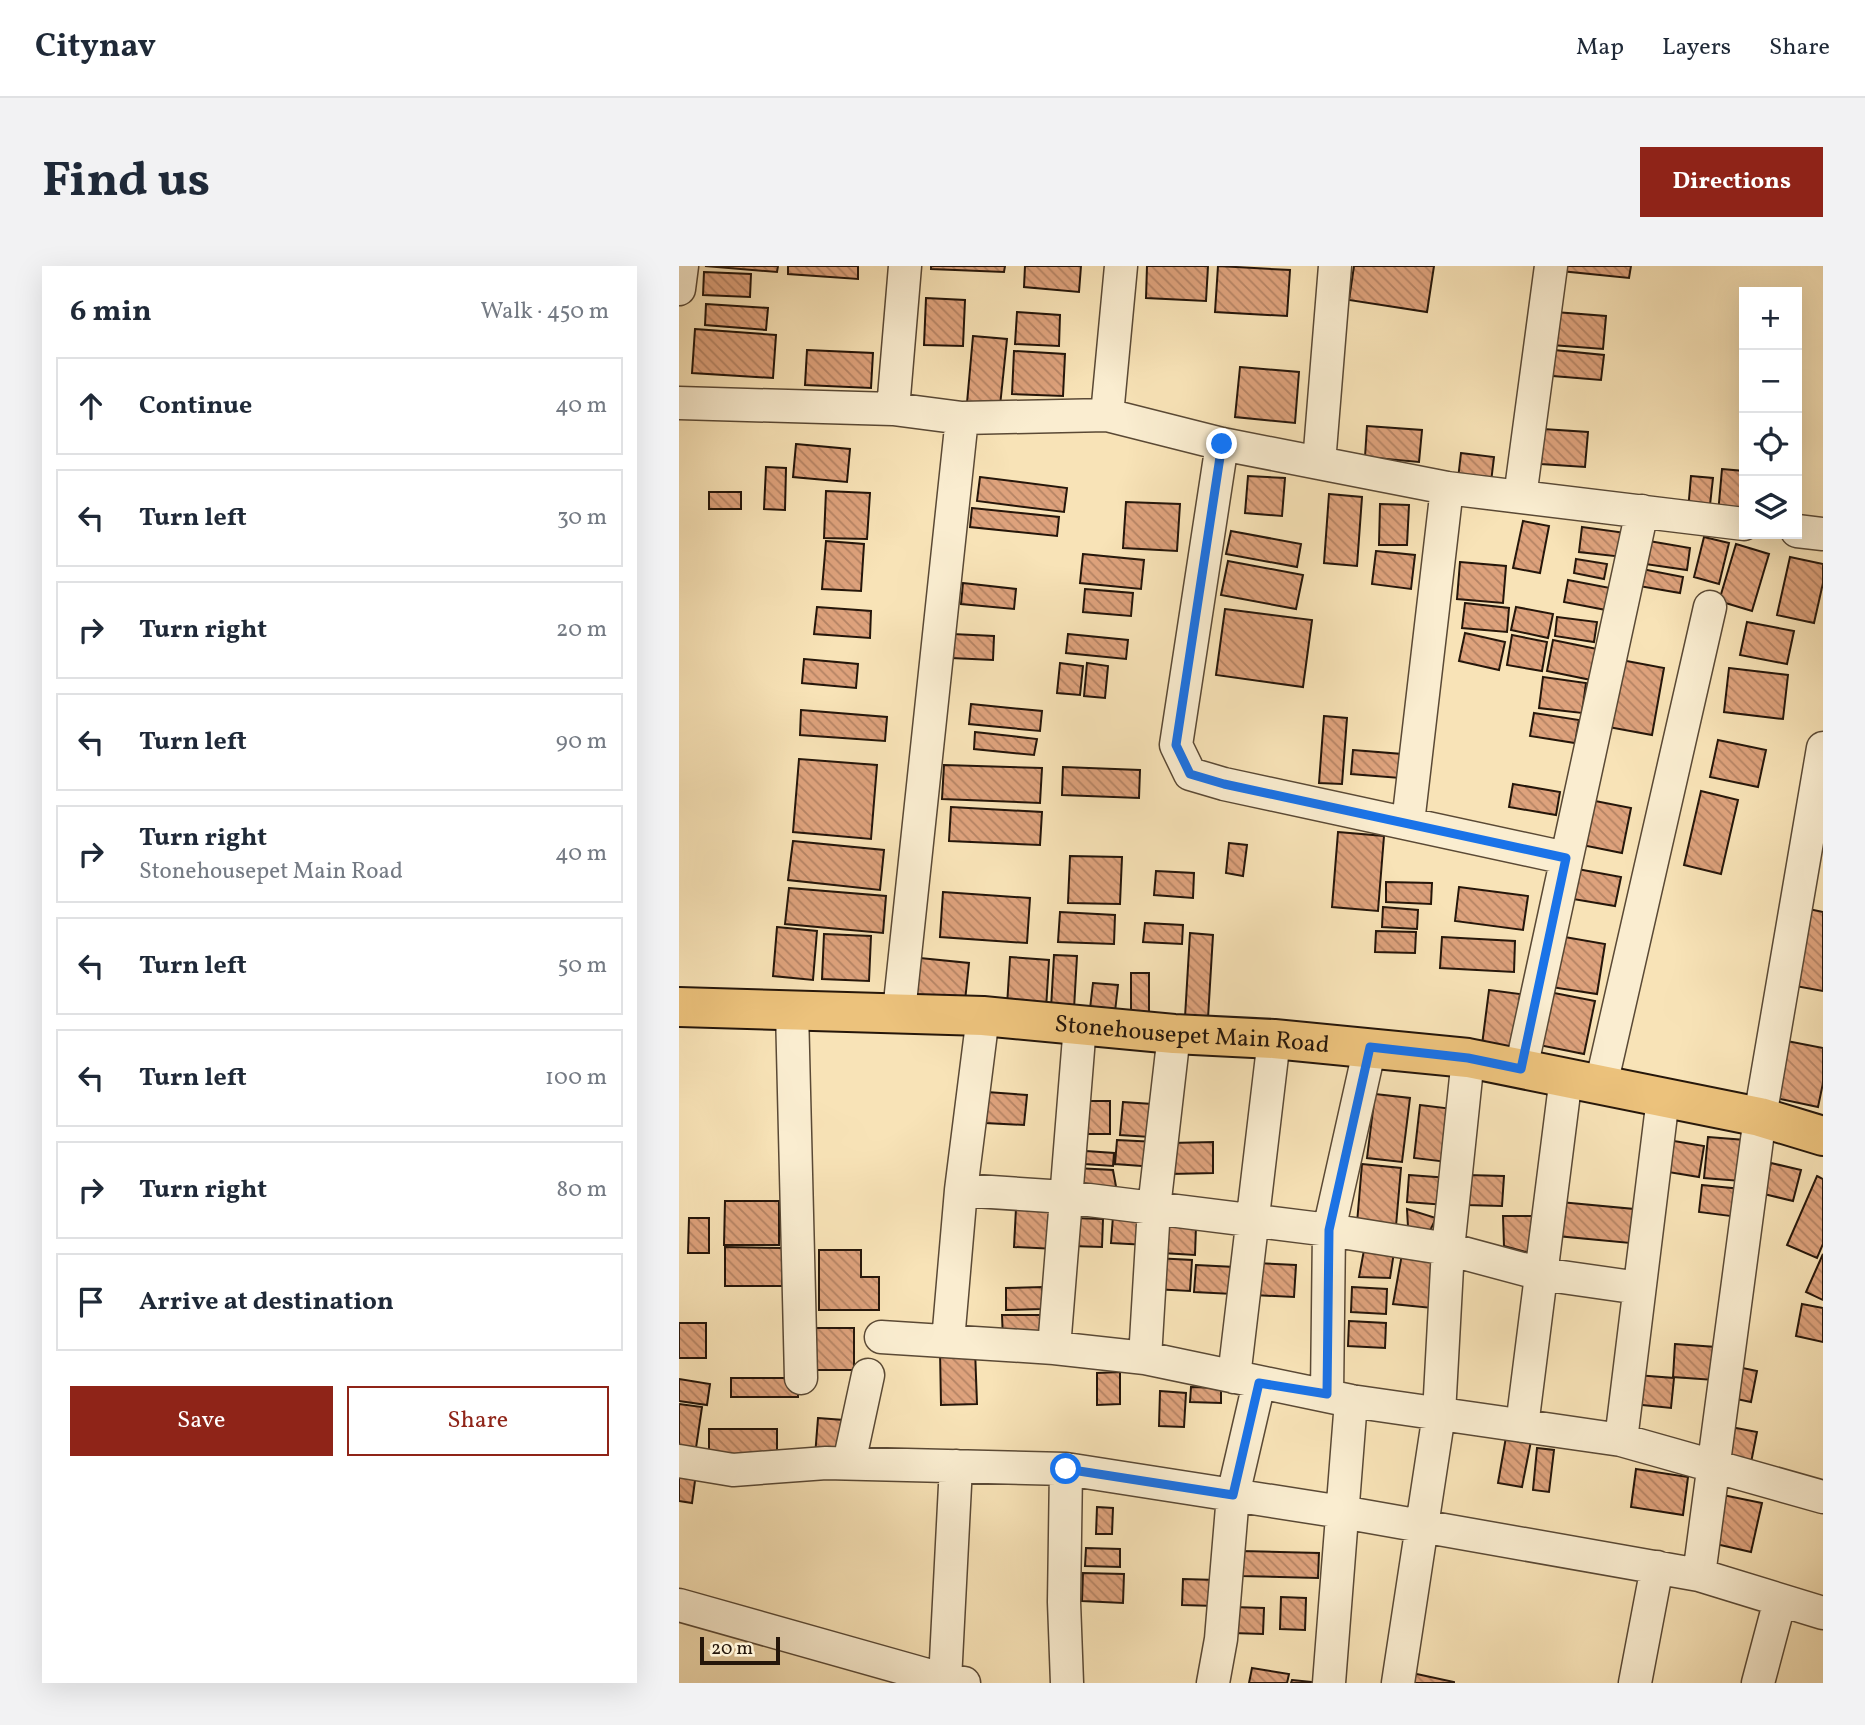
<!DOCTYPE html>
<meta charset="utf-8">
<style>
body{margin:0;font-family:Vollkorn,serif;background:#f2f2f3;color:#1f2937}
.controls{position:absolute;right:21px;top:21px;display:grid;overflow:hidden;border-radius:0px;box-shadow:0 7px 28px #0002}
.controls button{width:63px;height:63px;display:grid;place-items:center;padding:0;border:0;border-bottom:2px solid #e0e1e3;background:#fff;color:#1f2937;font:35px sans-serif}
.scale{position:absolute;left:21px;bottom:18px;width:80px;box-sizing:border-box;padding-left:7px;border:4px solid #25160a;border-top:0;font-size:19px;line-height:24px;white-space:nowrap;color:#25160a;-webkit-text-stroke:5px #faedd0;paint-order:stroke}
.stop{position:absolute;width:21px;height:21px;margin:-16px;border:5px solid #1a73e8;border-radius:50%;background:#fff}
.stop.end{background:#1a73e8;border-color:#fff;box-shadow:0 2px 7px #0008}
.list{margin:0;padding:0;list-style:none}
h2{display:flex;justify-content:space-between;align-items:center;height:91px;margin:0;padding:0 28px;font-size:30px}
h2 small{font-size:23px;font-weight:400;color:#747a83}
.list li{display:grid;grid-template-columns:46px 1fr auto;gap:21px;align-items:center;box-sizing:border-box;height:98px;margin:0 14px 14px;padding:0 14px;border:2px solid #e0e1e3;border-radius:0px}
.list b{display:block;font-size:26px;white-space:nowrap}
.list p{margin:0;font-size:23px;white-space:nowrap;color:#747a83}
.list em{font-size:23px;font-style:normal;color:#747a83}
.actions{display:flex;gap:14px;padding:21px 28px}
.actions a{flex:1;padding:16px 0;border:2px solid #8f2418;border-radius:0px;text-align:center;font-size:24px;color:#8f2418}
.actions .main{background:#8f2418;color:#fff}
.icon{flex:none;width:38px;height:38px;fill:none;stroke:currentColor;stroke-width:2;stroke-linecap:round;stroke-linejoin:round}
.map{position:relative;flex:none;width:1144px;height:1417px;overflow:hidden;border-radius:0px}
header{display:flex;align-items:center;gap:42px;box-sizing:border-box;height:98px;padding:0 35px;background:#fff;border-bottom:2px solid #e0e1e3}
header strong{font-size:33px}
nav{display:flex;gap:38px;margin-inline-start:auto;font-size:24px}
.intro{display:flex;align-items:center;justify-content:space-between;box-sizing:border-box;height:168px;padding:0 42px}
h1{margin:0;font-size:49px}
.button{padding:18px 32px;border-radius:0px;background:#8f2418;color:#fff;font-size:24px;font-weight:700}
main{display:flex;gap:42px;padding:0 42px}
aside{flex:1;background:#fff;border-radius:0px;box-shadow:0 7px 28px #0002}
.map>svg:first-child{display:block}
</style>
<header>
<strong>Citynav</strong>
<nav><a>Map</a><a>Layers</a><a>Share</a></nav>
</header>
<div class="intro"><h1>Find us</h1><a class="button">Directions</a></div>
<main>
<aside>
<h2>6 min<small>Walk · 450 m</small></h2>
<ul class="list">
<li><svg class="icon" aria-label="ahead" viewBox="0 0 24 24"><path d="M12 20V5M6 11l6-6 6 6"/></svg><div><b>Continue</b></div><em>40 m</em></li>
<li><svg class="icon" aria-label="left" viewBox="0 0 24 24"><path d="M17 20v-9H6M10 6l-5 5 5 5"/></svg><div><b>Turn left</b></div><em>30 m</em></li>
<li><svg class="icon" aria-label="right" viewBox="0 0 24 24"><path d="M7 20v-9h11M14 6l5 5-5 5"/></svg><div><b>Turn right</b></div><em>20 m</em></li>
<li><svg class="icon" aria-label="left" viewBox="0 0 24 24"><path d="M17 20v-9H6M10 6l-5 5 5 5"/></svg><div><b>Turn left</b></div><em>90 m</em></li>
<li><svg class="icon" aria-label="right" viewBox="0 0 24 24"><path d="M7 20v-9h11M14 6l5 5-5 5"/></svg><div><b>Turn right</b><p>Stonehousepet Main Road</p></div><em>40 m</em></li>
<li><svg class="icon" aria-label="left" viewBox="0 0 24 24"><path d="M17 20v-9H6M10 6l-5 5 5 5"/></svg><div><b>Turn left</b></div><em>50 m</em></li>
<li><svg class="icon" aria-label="left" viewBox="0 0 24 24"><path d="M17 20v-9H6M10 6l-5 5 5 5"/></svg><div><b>Turn left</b></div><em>100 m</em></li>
<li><svg class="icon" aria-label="right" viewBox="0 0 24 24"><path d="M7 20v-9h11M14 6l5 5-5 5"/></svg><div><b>Turn right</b></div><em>80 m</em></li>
<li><svg class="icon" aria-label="arrive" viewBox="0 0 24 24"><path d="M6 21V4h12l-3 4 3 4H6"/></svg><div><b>Arrive at destination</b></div></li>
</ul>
<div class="actions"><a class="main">Save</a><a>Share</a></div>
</aside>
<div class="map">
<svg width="1144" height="1417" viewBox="0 0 1144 1417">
<defs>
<pattern id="building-back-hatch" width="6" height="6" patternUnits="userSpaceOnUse" patternTransform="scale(1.75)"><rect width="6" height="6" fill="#dea27c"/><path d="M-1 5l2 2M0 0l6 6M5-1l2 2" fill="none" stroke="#b48364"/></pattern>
</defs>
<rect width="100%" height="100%" fill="#f8e3b7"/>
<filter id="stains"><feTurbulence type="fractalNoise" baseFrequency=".00286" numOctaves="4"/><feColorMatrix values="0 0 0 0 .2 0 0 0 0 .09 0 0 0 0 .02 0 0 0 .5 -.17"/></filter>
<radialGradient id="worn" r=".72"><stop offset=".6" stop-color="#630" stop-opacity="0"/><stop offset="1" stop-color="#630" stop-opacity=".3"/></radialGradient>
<path fill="url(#building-back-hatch)" stroke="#25160a" stroke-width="2" d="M26 0H99L98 6Z
M109 0H179V13L109 8Z
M252 0H326L325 6 252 3Z
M346 0H402L400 26 345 21Z
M468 0H529L527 35 467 32Z
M539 0 611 4 608 50 536 46Z
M675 0H755L748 46 670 34Z
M883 0H952L950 12 882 5Z
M25 6 72 8 71 31 24 29Z
M247 32 286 34 284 80 245 79Z
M27 38 89 42 87 64 26 59Z
M338 46 381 49 380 80 336 78Z
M876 46 927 50 924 83 873 79Z
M16 63 97 69 94 112 13 107Z
M294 70 328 73 321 140 288 137Z
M865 83 925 89 922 114 862 109Z
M128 84 194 87 192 122 126 119Z
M335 85 386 88 384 130 333 128Z
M561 101 620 106 616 157 556 151Z
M688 160 743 164 740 196 686 191Z
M864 163 909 166 906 201 862 198Z
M117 178 171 183 168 216 114 211Z
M782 187 815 191 812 216 779 213Z
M87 201 107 202 106 244 85 243Z
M1043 203 1065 205V250L1039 248Z
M569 210 606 212 603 250 566 247Z
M1012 210 1034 212 1030 248 1009 245Z
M301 211 388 222 385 246 298 235Z
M147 225 191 227 188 273 145 272Z
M30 226H62V243H30Z
M650 228 683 231 678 300 645 297Z
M447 236 501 238 498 285 444 282Z
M701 238 730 239 728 279H700Z
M293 242 380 251 378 270 291 261Z
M844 255 870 260 861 307 834 302Z
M903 261 947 267 944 291 900 286Z
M552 265 622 278 618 301 547 288Z
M1025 271 1050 277 1040 318 1015 311Z
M147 275 185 278 182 325 143 323Z
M970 275 1011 282 1008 304 966 298Z
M1057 278 1090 288 1073 345 1040 335Z
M697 285 736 289 732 323 693 318Z
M404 288 465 294 462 323 401 317Z
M1111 291 1144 298V317L1135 357 1098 349Z
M897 293 928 298 925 313 895 307Z
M549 295 624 309 617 343 542 329Z
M781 296 827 300 824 337 778 333Z
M963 303 1004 311 1001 327 960 320Z
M889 314 931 322 927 344 885 336Z
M284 317 337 323 335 343 282 338Z
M406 323 454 327 452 350 404 346Z
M786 337 830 342 828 366 783 362Z
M138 341 192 345 191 372 135 368Z
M837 341 874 348 869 372 832 364Z
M546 343 633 354 624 421 537 409Z
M878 351 918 356 915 376 876 370Z
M1068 356 1115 365 1108 398 1061 389Z
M786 367 826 376 820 404 780 395Z
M273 368 315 370 314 394 272 392Z
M389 368 449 374 447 393 387 387Z
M833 369 868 376 863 405 828 399Z
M874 374 918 383 912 414 868 405Z
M125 393 179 398 177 422 123 417Z
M937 393 985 402 973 469 924 460Z
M381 397 404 400 401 429 378 427Z
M408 397 429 400 426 432 405 430Z
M1050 402 1109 409 1104 453 1045 446Z
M864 411 907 417 903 447 860 442Z
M292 438 363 445 361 465 290 458Z
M122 444 208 451 206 475 121 469Z
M855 447 900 454 896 477 851 470Z
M645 450 668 452 663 518 640 517Z
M296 466 358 473 355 489 295 483Z
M1039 474 1087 484 1079 521 1031 511Z
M674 484 723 488 721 512 672 508Z
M120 493 198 499 192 573 114 566Z
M265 499 363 502 361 537 263 533Z
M384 501 461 504 460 532 383 529Z
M834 518 881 526 877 549 830 541Z
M1022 525 1059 534 1042 608 1005 599Z
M906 533 952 542 943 587 898 578Z
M272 541 363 546 361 579 270 575Z
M659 566 705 570 699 645 653 641Z
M114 575 205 584 201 624 109 614Z
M550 577 568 579 564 610 547 607Z
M391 590 443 591 441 638 389 637Z
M893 602 942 611 936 640 888 632Z
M477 605 515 607 514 632 475 629Z
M707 616 753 617 752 638 707 636Z
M780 621 849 630 844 664 776 655Z
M110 622 207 630 204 667 106 658Z
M264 626 351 632 348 677 261 671Z
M704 641 739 644 738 663 703 661Z
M1125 642 1144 646V725L1111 719Z
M381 646 436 649 435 678 379 676Z
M466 657 504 659 503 678 464 676Z
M98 661 138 665 134 714 94 710Z
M697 665 737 666 736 687 696 686Z
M511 667 534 669 529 752 506 751Z
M145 668 192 670 190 715 143 713Z
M880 670 926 678 918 728 872 721Z
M763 671 836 675 835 706 761 702Z
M375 689 398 690 395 743 372 742Z
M331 691 370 694 367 743 328 740Z
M241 692 290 697 286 735 237 730Z
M452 707H470V748H452Z
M414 717 439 719 436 746 411 743Z
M810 724 841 728 834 783 803 779Z
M870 726 916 735 905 788 860 779Z
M1098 773 1144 782V817L1139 841 1087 830Z
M308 826 348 829 345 859 306 857Z
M696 828 731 832 723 896 688 892Z
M408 835H431V868H409Z
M444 836 473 838 471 871 441 869Z
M741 839 774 843 768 896 735 892Z
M1029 871 1066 874 1062 915 1025 912Z
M438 874 478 876 476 901 436 898Z
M989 874 1025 880 1020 911 983 905Z
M534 876V907L492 908V877Z
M407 885 435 887 434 900 406 898Z
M1092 897 1122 904 1114 935 1085 928Z
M683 898 722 902 717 960 678 957Z
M397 902 434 904 438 926 400 923Z
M730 909 770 912 767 939 728 936Z
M788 909 825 910 823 940 787 939Z
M1138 910 1144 913V978L1138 992 1108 979Z
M1023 919 1062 923 1059 951 1020 946Z
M46 935H100V979H45Z
M881 936 955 943 951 977 878 970Z
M337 942 378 944 377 983 335 981Z
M728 943 757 952 750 967 729 961Z
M434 950 469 951 468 979 432 977Z
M824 950H856L851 987 825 980Z
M10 952H30V987H9Z
M394 952 424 953 423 981 393 980Z
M484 958 517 960 516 989 483 987Z
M46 981 103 982V1020H46Z
M140 984H182V1011H200V1044H140Z
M685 984 715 986 711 1012 680 1011Z
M723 988 755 990 753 1042 714 1038Z
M1144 988V1034L1127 1026Z
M476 992 513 994 511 1025 474 1023Z
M576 997 617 999 615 1031 575 1029Z
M517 999 556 1001 554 1028 515 1026Z
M363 1021V1043L327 1044V1022Z
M673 1021 708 1023 707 1048 672 1046Z
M1123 1038 1144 1042V1076L1117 1070Z
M323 1049H369L370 1073 324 1074Z
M670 1055 707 1057 706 1082 669 1080Z
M0 1057H27V1092H0Z
M127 1062H175V1104H128Z
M996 1078 1037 1081 1035 1114 994 1111Z
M296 1083 298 1138 262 1139 261 1084Z
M1054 1100 1078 1105 1072 1136 1048 1131Z
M441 1106V1138L418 1139V1107Z
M957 1109 995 1112 992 1142 954 1138Z
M52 1112H119V1131H52Z
M0 1113 31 1118 28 1139 0 1135Z
M512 1121 542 1122V1137L511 1136Z
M481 1125 507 1127 505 1161 480 1160Z
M0 1138 23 1141 17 1182 0 1180Z
M139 1152 191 1156 189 1194 136 1190Z
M1052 1161 1078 1166 1071 1202 1045 1197Z
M30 1163H98V1192L30 1191Z
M827 1171 852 1175 843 1221 819 1217Z
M858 1182 875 1184 870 1226 854 1224Z
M0 1183 20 1185 13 1237 0 1235Z
M957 1203 1009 1211 1004 1249 952 1241Z
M1039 1228 1083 1237 1072 1286 1028 1276Z
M418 1241 434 1242 433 1268H417Z
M407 1282 441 1283V1301L406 1300Z
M562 1285 640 1287 639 1312 562 1310Z
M404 1307 445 1308 444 1337 403 1335Z
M504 1313 538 1314 537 1340 503 1339Z
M602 1331 627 1332 626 1364 601 1363Z
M554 1341 585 1342 584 1368 553 1367Z
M573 1402 610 1408 608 1417H570Z
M733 1407 775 1416V1417H731Z
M613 1414 633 1416 632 1417H612Z"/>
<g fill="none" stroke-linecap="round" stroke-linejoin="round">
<defs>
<path id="minor" d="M0 23 3 0
M0 137 214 143 283 152 220 746
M214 143 226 0
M428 149 442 0
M283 152 428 149 543 178 640 197 656 0
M543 178 497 479 511 508 545 518 887 592
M640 197 768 222 1065 258
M841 231 872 0
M1118 265 1144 268
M729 557 768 222
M113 744 122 1112
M842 803 963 245
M922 819 1031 341
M282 924 386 931 650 964 769 983 862 1008 960 1022
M202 1071 375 1082 466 1092 672 1135 942 1174 1144 1231
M269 1075 282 924 304 750
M375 1082 401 759
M466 1092 475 942 495 768
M555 1111 595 773
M648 1128 650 964 691 781
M843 1160 887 811
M942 1174 984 832
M0 1195 54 1204 147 1197 387 1203 663 1246 1020 1309 1144 1347
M170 1197 189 1109
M387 1203 385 1336 388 1417
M1020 1309 1081 851 1144 482
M0 1339 266 1414 285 1417
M266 1414 277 1200
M534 1417 542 1373 554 1229 580 1117
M650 1417 672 1135
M719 1417 760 1148 769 983 789 792
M956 1417 978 1301
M1079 1417 1101 1334"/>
<g id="major">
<path id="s1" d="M0 741 304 750 495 768 595 773 789 792 1081 851 1144 870"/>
</g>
</defs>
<use href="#minor" stroke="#5a4935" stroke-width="35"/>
<use href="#major" stroke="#25160a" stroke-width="42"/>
<use href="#minor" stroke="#faedd0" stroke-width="32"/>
<use href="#major" stroke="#ecc27c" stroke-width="38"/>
</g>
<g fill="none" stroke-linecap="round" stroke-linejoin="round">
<path stroke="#1a73e8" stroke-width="9" d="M387 1203 554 1229 580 1117 648 1128 650 964 691 781 789 792 842 803 887 592 545 518 511 508 497 479 543 178"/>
</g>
<g text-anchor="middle" stroke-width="7" stroke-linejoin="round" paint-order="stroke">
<g font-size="24" fill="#25160a" stroke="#faedd0">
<text dy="8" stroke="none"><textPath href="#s1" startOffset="514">Stonehousepet Main Road</textPath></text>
</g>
</g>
<rect width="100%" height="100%" filter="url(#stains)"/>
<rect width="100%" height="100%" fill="url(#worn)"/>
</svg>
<div class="controls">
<button>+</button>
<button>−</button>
<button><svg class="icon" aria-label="locate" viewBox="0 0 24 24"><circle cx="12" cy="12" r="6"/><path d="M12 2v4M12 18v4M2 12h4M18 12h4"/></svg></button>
<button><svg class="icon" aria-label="layers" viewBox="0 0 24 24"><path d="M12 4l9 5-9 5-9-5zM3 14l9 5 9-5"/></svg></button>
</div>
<div class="scale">20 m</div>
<div class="stop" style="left:387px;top:1203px"></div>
<div class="stop end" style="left:543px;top:178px"></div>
</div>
</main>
